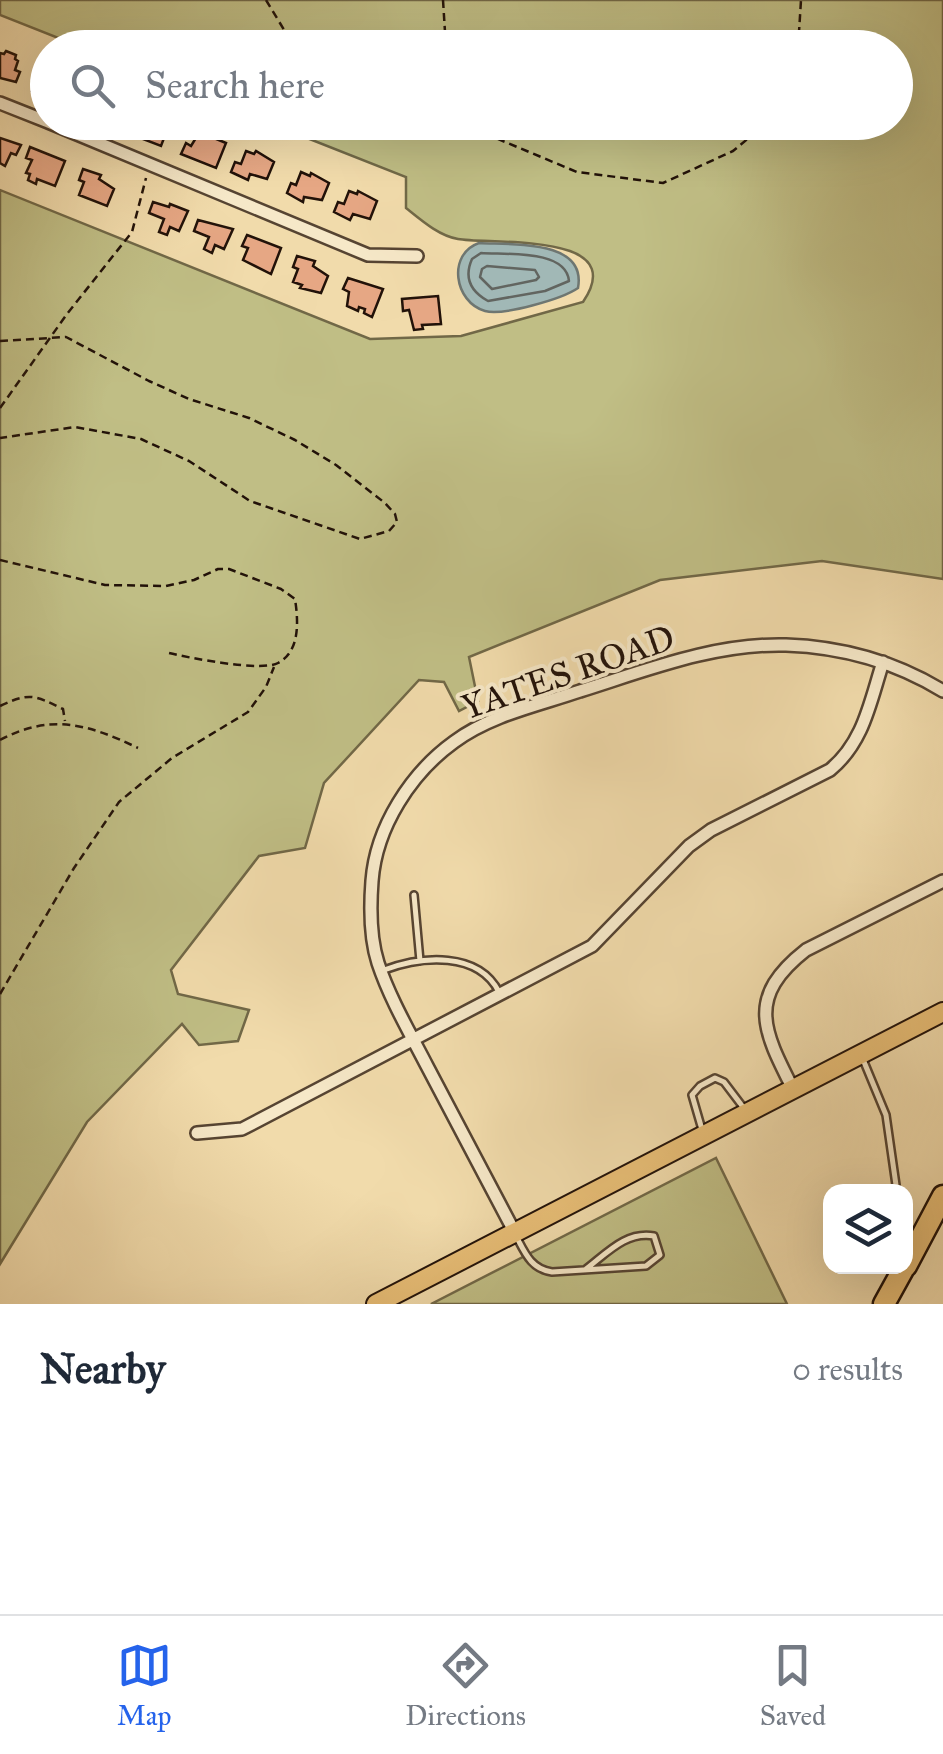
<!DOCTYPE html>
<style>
body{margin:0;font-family:"IM FELL Great Primer",serif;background:#f6f6f7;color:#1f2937}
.controls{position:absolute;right:30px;bottom:30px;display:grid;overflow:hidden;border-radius:20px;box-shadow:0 10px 40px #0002}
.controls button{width:90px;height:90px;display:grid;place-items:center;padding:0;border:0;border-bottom:2px solid #e0e1e3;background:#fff;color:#1f2937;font:50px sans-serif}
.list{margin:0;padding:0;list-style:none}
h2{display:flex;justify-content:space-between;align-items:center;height:130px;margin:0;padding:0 40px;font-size:42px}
h2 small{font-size:32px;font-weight:400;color:#747a83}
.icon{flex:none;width:55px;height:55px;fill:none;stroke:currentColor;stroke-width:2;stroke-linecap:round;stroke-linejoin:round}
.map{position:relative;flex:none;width:943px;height:1304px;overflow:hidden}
.search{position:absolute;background:#fff;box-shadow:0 10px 40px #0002;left:30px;right:30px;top:30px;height:110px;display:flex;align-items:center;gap:25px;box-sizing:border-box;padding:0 35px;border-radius:55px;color:#747a83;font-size:38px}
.sheet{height:310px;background:#fff}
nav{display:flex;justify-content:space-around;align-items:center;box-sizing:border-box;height:140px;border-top:2px solid #e0e1e3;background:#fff;font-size:28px;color:#747a83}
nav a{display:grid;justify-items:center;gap:5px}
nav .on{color:#2563eb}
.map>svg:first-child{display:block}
</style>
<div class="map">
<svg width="943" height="1304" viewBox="0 0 943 1304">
<rect width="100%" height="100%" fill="#f1dbab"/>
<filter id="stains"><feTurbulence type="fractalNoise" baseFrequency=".002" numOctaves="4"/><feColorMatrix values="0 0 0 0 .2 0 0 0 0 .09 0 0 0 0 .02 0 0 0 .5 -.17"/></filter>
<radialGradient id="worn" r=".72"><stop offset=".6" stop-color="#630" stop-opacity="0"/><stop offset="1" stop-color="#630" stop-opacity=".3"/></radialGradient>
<path fill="#c0be85" stroke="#716847" stroke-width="2.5" d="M0 0H943V579L822 561 660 580 469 657 478 701 459 711 444 682 419 680 324 783 305 848 259 856 171 970 178 994 249 1010 238 1041 199 1045 182 1024 87 1122 0 1264V190L370 339 461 336 583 302C631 231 492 245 458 239 439 236 421 220 406 208V177L269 123 896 122V48L81 47 0 15Z
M716 1158 787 1304H431Z"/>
<path fill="#a1b8b6" stroke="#6e7671" stroke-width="2.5" d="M479 243C512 245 587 239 578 288 562 299 503 316 485 311 454 302 447 254 479 243Z"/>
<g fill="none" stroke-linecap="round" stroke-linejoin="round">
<path stroke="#626560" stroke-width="2.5" d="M481 253C506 255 566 249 569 281L545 291 488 301C470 291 464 277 472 259Z
M487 266 535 270 539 277 536 280 492 289 480 277 482 269Z"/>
</g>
<path fill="#e6a784" stroke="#221209" stroke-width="2.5" d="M6 51 16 55 15 59 18 61 15 70 20 72 16 82 0 78V53L4 54Z
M43 66 48 68V96L32 91Z
M132 122H162L169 125 161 146 143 139 144 136 130 128Z
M202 128 211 131 209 136 226 143 216 168 181 154 186 143 191 146Z
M0 138 21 145 16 155 11 153 5 166 0 163Z
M30 147 65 161 55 186 37 179 36 184 28 180 30 174 26 173 32 160 26 158Z
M246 151 254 154 256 151 274 162 267 179 250 174 248 180 231 172 235 162 241 164Z
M83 169 101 175 99 179 114 189 107 206 79 195 84 182 79 180Z
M301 172 310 176 311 173 329 183 322 200 304 197 303 202 287 193 291 183 296 185Z
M349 191 357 194 358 191 377 201 370 219 353 214 350 220 334 212 338 202 344 204Z
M153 202 169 207 170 204 188 211 179 231 170 227 167 235 159 232 164 219 149 213Z
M198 220 233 229 224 249 215 245 212 253 204 249 209 237 194 231Z
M247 235 281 248 271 274 243 260 248 248 242 246Z
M297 256 315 261 313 266 328 276 321 293 300 288 302 285 293 282 298 269 293 267Z
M348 278 383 289 372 317 364 313 365 309 359 307 358 311 347 306 349 292 343 289Z
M438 296 441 324 422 325 423 329 414 330 409 310 403 311 402 299Z"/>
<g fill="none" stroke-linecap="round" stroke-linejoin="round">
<defs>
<path id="service" d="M414 895 420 961
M384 970C422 956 478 951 499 992
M862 1057 886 1115 897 1192
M703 1133 692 1095 700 1086 715 1078 724 1082 746 1111
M516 1236C525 1253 531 1269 552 1272L646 1266 660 1255 654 1236C626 1231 607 1253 586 1269"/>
<path id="minor" d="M0 103 48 122
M48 122 368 255 417 256
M793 1089C763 1030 746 997 806 950L943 881
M197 1133 242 1129 592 946 689 846 711 830 830 770C864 742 870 702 883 662
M515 1233C486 1177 456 1122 427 1066 410 1033 390 999 378 963 370 938 370 907 372 881 376 827 411 773 454 742 490 715 539 705 580 691 647 670 715 643 786 645 843 647 894 661 943 691"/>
<path id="primary" d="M376 1304 943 1012"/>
<path id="motorway" d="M906 1266 943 1196
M884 1304 905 1266"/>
</defs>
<use href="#service" stroke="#564432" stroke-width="10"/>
<use href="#minor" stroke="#564432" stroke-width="16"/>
<use href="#primary" stroke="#221209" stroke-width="22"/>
<use href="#motorway" stroke="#221209" stroke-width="25"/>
<path stroke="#221209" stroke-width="2.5" stroke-dasharray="8 5" stroke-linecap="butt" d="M266 0 289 38 288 48
M443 0 446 48
M798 48 801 0
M479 122 486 134 577 172 663 183 733 151 768 122
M0 341 66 337 149 381 189 399 249 418 295 440 336 465 385 503 395 514 397 522 389 531 360 539 250 501 189 461 141 439 75 427 0 438
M0 408 67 314 132 232 146 178
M0 560 105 585 166 586 194 580 218 569H229L281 589 295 599C298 619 301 651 278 663 261 672 190 658 169 653
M0 706C30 692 34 695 63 709L65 721
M0 740C51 713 88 724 138 748
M0 994 74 868 119 802 172 758 248 712 266 687 274 667"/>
<use href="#service" stroke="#f6e8c8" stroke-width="5"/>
<use href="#minor" stroke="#f6e8c8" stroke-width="11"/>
<use href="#primary" stroke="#e8be76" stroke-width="18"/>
<use href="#motorway" stroke="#e8be76" stroke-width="20"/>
</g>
<g text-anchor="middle" stroke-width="8" stroke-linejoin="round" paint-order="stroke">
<g font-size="35" fill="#221209" stroke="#f6e8c8">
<text transform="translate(568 672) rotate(-19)" y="12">YATES ROAD</text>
</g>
</g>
<rect width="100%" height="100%" filter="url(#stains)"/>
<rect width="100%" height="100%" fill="url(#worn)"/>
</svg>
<div class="controls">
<button><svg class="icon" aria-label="layers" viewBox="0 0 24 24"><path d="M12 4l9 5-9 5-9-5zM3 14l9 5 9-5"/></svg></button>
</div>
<div class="search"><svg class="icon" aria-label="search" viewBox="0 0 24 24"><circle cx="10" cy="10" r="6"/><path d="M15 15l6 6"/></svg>Search here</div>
</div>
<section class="sheet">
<h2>Nearby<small>0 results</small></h2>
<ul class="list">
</ul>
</section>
<nav>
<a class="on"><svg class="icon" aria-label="map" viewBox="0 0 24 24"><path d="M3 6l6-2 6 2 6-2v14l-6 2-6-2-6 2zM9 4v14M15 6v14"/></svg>Map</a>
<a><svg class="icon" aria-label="directions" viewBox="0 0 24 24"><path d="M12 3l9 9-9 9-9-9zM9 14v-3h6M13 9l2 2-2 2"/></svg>Directions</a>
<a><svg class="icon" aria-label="saved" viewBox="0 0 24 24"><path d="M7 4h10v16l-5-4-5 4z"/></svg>Saved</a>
</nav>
